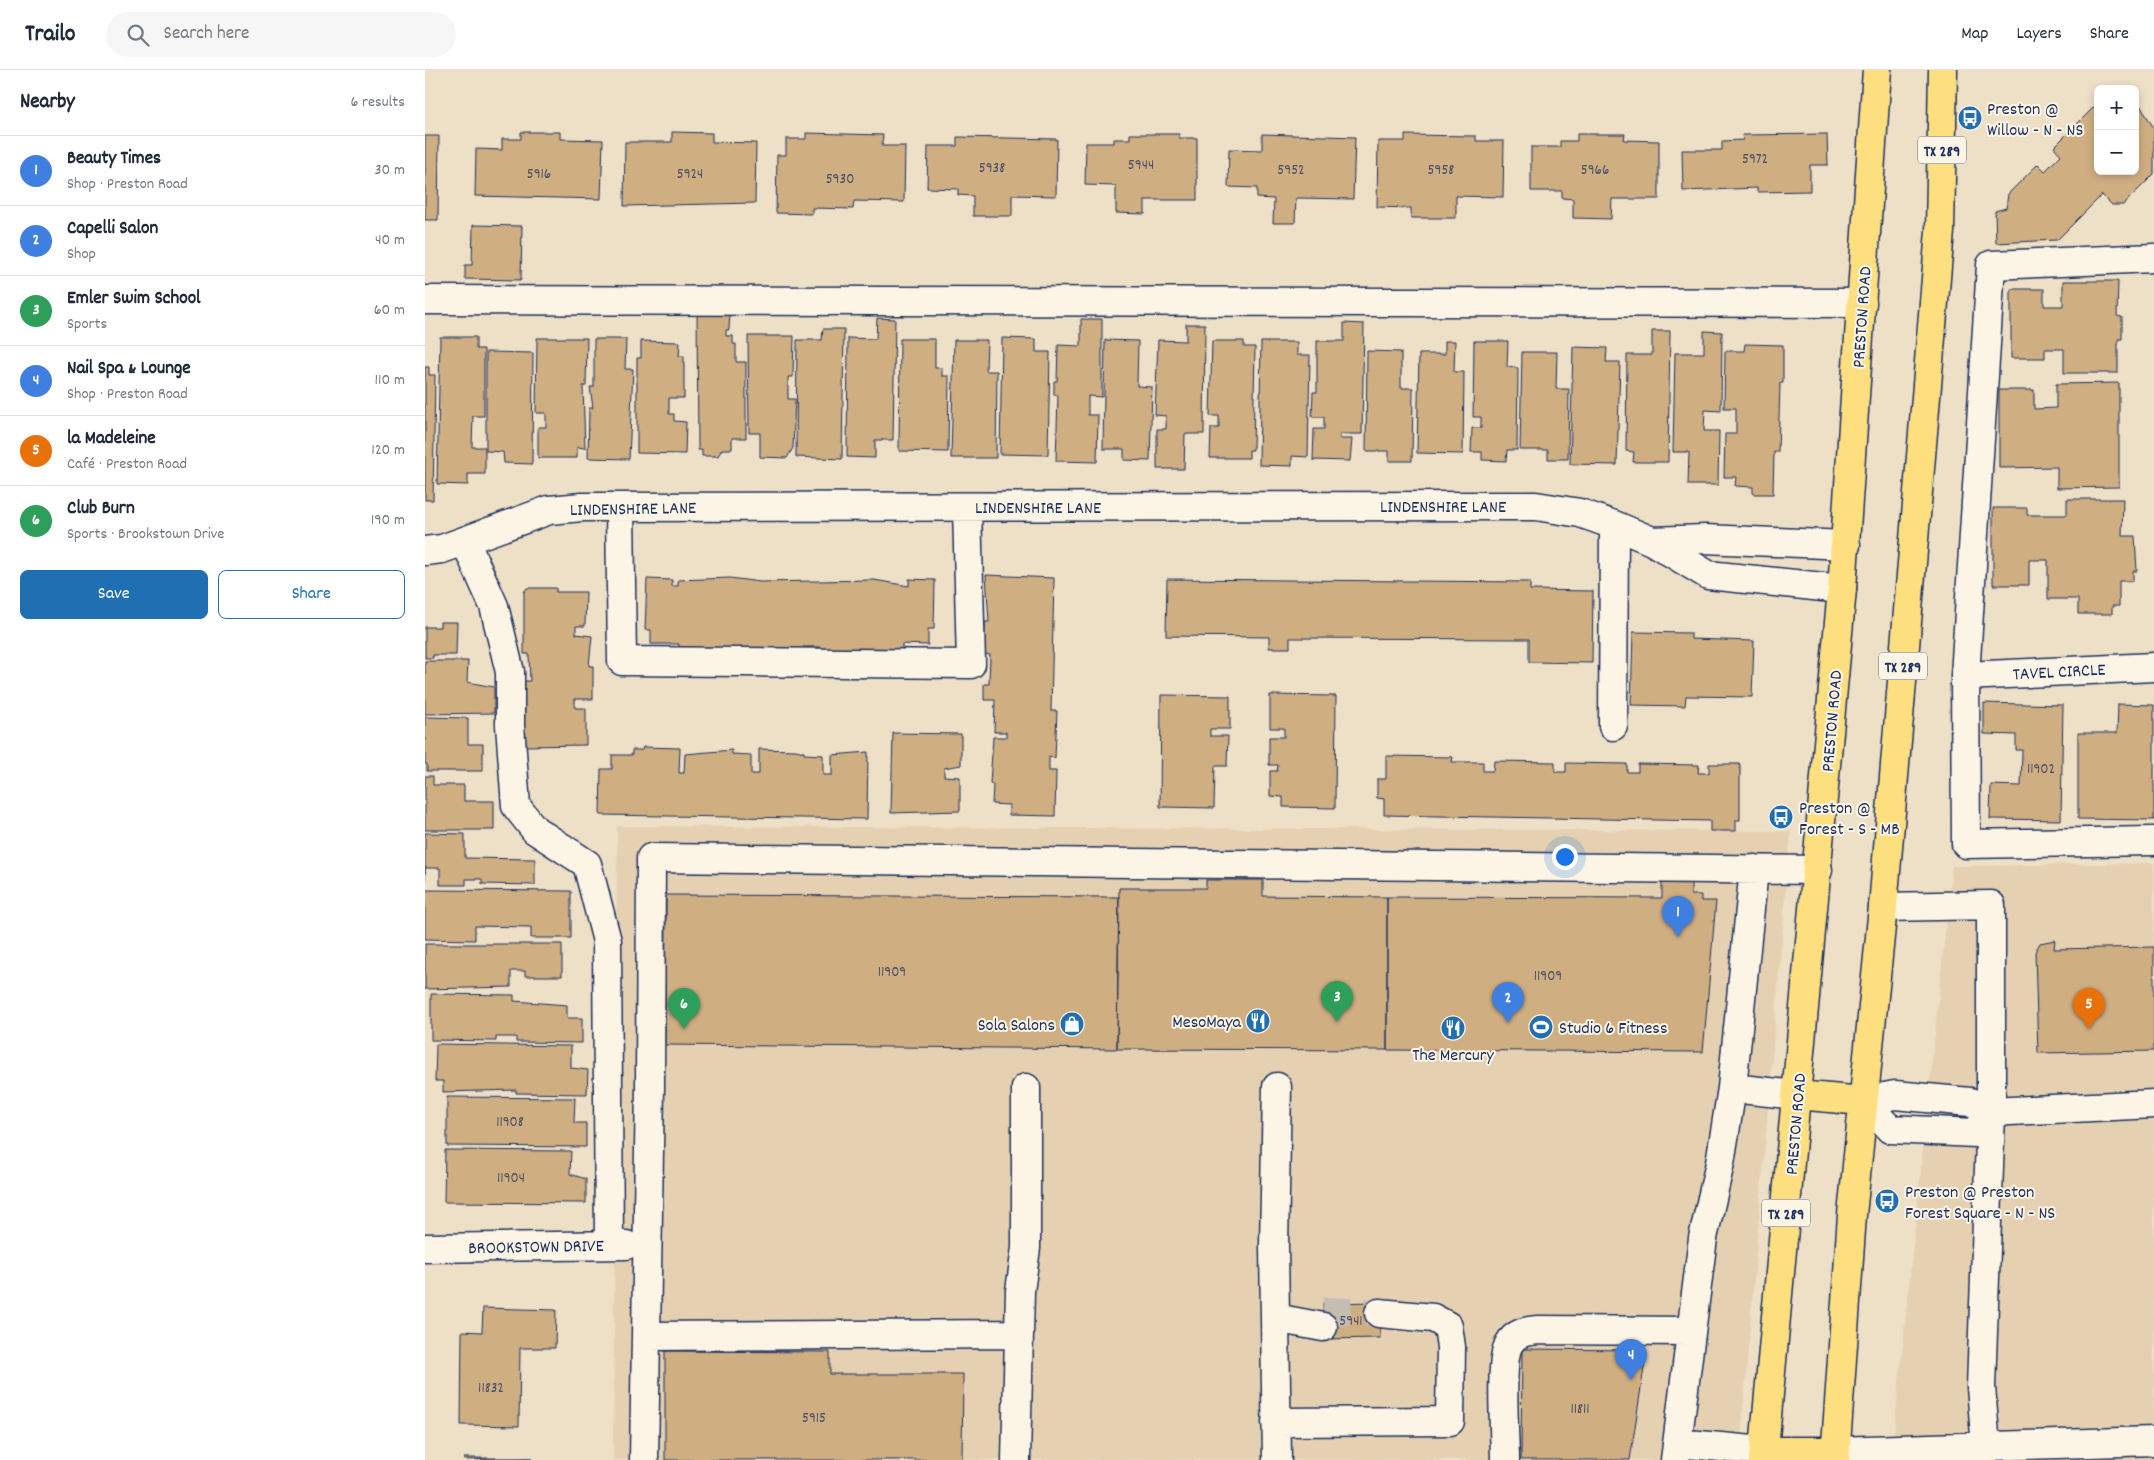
<!DOCTYPE html>
<meta charset="utf-8">
<style>
body{margin:0;font-family:Dekko,sans-serif;background:#f6f6f7;color:#1f2937}
.controls{position:absolute;right:15px;top:15px;display:grid;overflow:hidden;border-radius:8px;box-shadow:0 2px 8px #0003}
.controls button{width:45px;height:45px;display:grid;place-items:center;padding:0;border:0;border-bottom:1px solid #e0e1e3;background:#fff;color:#1f2937;font:25px sans-serif}
.you{position:absolute;left:1139px;top:786px;width:18px;height:18px;margin:-12px;border:4px solid #fff;border-radius:50%;background:#1a73e8;box-shadow:0 0 0 8px #1a73e833}
.badge{display:grid;place-items:center;width:32px;height:32px;border-radius:50%;background:#1f6fb2;color:#fff;font-size:16px;font-weight:700}
.pin{position:absolute;translate:-50% -41px;filter:drop-shadow(0 1px 2px #0008)}
.pin::after{content:'';position:absolute;top:26px;width:18px;height:15px;background:inherit;clip-path:polygon(0 0,100% 0,50% 100%)}
.list{margin:0;padding:0;list-style:none}
h2{display:flex;justify-content:space-between;align-items:center;height:65px;margin:0;padding:0 20px;font-size:21px}
h2 small{font-size:16px;font-weight:400;color:#747a83}
.list li{display:grid;grid-template-columns:32px 1fr auto;gap:15px;align-items:center;box-sizing:border-box;height:70px;padding:0 20px;border-top:1px solid #e0e1e3}
.list b{display:block;font-size:19px;white-space:nowrap}
.list p{margin:0;font-size:16px;white-space:nowrap;color:#747a83}
.list em{font-size:16px;font-style:normal;color:#747a83}
.actions{display:flex;gap:10px;padding:15px 20px}
.actions a{flex:1;padding:11px 0;border:1px solid #1f6fb2;border-radius:8px;text-align:center;font-size:18px;color:#1f6fb2}
.actions .main{background:#1f6fb2;color:#fff}
.icon{flex:none;width:28px;height:28px;fill:none;stroke:currentColor;stroke-width:2;stroke-linecap:round;stroke-linejoin:round}
.map{position:relative;flex:none;width:1729px;height:1390px;overflow:hidden}
header{display:flex;align-items:center;gap:30px;box-sizing:border-box;height:70px;padding:0 25px;background:#fff;border-bottom:1px solid #e0e1e3}
header strong{font-size:24px}
nav{display:flex;gap:28px;margin-inline-start:auto;font-size:18px}
.search{width:350px;height:45px;background:#f6f6f7;display:flex;align-items:center;gap:12px;box-sizing:border-box;padding:0 18px;border-radius:28px;color:#747a83;font-size:19px}
main{display:flex}
aside{flex:1;background:#fff}
.map>svg:first-child{display:block}
</style>
<header>
<strong>Trailo</strong>
<div class="search"><svg class="icon" aria-label="search" viewBox="0 0 24 24"><circle cx="10" cy="10" r="6"/><path d="M15 15l6 6"/></svg>Search here</div>
<nav><a>Map</a><a>Layers</a><a>Share</a></nav>
</header>
<main>
<aside>
<h2>Nearby<small>6 results</small></h2>
<ul class="list">
<li><span class="badge" style="background:#3f7fe0">1</span><div><b>Beauty Times</b><p>Shop · Preston Road</p></div><em>30 m</em></li>
<li><span class="badge" style="background:#3f7fe0">2</span><div><b>Capelli Salon</b><p>Shop</p></div><em>40 m</em></li>
<li><span class="badge" style="background:#2e9e5b">3</span><div><b>Emler Swim School</b><p>Sports</p></div><em>60 m</em></li>
<li><span class="badge" style="background:#3f7fe0">4</span><div><b>Nail Spa &amp; Lounge</b><p>Shop · Preston Road</p></div><em>110 m</em></li>
<li><span class="badge" style="background:#e8710a">5</span><div><b>la Madeleine</b><p>Café · Preston Road</p></div><em>120 m</em></li>
<li><span class="badge" style="background:#2e9e5b">6</span><div><b>Club Burn</b><p>Sports · Brookstown Drive</p></div><em>190 m</em></li>
</ul>
<div class="actions"><a class="main">Save</a><a>Share</a></div>
</aside>
<div class="map">
<svg width="1729" height="1390" viewBox="0 0 1729 1390">
<rect width="100%" height="100%" fill="#eee0c7"/>
<filter id="ink" filterUnits="userSpaceOnUse"><feTurbulence type="fractalNoise" baseFrequency=".02" numOctaves="2"/><feDisplacementMap in="SourceGraphic" scale="10" xChannelSelector="R" yChannelSelector="G"/><feConvolveMatrix kernelMatrix="1 2 1 2 8 2 1 2 1" color-interpolation-filters="sRGB"/></filter>
<g filter="url(#ink)">
<path fill="#e5d1b2" d="M192 756 1366 761 1314 1390H188Z
M1729 793V1390H1466L1527 796Z"/>
<path fill="#cfae82" stroke="#1b2f5e" d="M1710 27 1729 58V104L1698 135H1687L1677 125 1632 170 1571 173 1570 141 1581 138 1583 124 1613 94 1620 101 1636 85 1629 77 1673 33V101H1710Z
M96 62H135V69L178 70 176 129 50 126 51 79 77 80V69H96Z
M247 62 287 63V72L331 73 330 133 199 136 200 72H247Z
M381 63 458 65 457 76H480L479 132 429 131 428 139 387 138V144L351 143 352 85H361V69H381Z
M705 64H754V68H772V130H720V144L691 143V116L660 115 661 73H689V69H705Z
M837 64 930 67 928 129 871 128 870 153H848L849 129 832 128V118L803 117 804 79 837 80Z
M1152 64H1200L1199 70 1234 71V129H1187L1186 149 1148 148V129L1137 128V121H1106V77H1135V71H1152Z
M1402 64 1403 95H1385V121L1332 122V118L1258 121 1257 80H1297V71L1318 70 1317 65Z
M980 65 1051 66V71H1079L1078 127 1031 126V148H986V138L952 137 953 71H980Z
M0 66H14L13 150H0Z
M532 67 632 69 631 126 587 125V146H548V126L533 125V119L502 118 503 76H532Z
M48 155 97 156 96 210 40 209V195H47Z
M1638 211H1693L1692 246 1697 247V269H1693V303H1639V279H1620V288H1586V219H1619V236H1638Z
M272 240H305L304 260H301V266H308V274H311V292H321V368H307V379H297L293 386H277V380H273Z
M452 248 470 249 468 370H450V388L422 387 423 268 451 269Z
M656 249H677V327L663 326V345H673L672 392 631 391 633 325H629V311H632L633 275 656 276Z
M919 253 939 254 937 364H915V369H927L925 391 888 390 889 359H899V347H887L888 322H892V271H919Z
M761 254H780L779 364H760L759 399H732V359H741V346L730 345 733 270 761 271Z
M398 259H419L417 389 371 387 372 270H397Z
M1227 261H1245L1243 392H1208L1209 382 1201 381 1202 285H1227Z
M1279 261 1297 262 1296 341 1280 340 1279 361H1294L1293 415H1263L1264 382H1248L1250 283H1279Z
M323 266H369L368 307H363V329H370L368 378 362 388 335 387V363H324Z
M15 267H51V279H59V346H48L47 377H60V404H43V415L12 414Z
M112 268H162L161 316H158L160 378 152 377V388H113V357H121V343H111Z
M577 268 611 269V282H625L623 385 575 384Z
M169 269H201L200 299H208L204 389 163 388 164 338H168L165 317H169Z
M475 269H510V298H517V306H524L523 382 474 381Z
M529 270H562L561 301H572L571 388H526Z
M680 270 713 271 712 316 727 317 725 391 699 390V379H678Z
M216 271 255 272 254 286H259V328H244V344H249V351L261 352 260 384 212 383V288H216Z
M787 271H819V277H830L828 380H824V388H785L786 358H794V346H785Z
M1020 271H1030L1029 302H1039L1038 384 992 383 994 284H1020Z
M1049 271H1083L1082 297 1093 298 1092 380H1082L1081 391 1057 390V382H1046L1047 358H1056V347H1048Z
M836 272H872V285H885L883 387 867 386V396L834 395Z
M1320 274 1358 275V313H1355L1353 382H1349L1348 424H1328V417L1310 416 1311 407H1299L1300 364H1311V338H1299L1300 281H1319Z
M1148 277 1182 278 1181 292H1195L1192 395 1145 394Z
M942 281 976 282V318H988L987 391H964V381H941Z
M61 282 108 283 107 394 79 393 78 382 61 381Z
M1097 282H1132L1131 319H1144L1143 389H1123V380H1095Z
M0 297H4V305H10L8 430H0Z
M1694 313V417L1632 418V397L1574 398V320H1609V339L1631 338V314Z
M1642 429H1698L1697 466H1710L1712 501H1708V511H1694V536H1687V544H1653V529H1623V490H1604V515H1568V438H1602V445H1642Z
M561 505 629 508 626 641H632L630 688 624 687V701H631L630 746 584 745V735L567 734 568 714H565L568 667H581V662H569L570 630H559V614H564L565 585 559 584 560 552H564Z
M305 508 335 512 449 510 484 516V509L510 510 509 559H503V575L477 574V585L441 584V579L397 581V577H378V582L254 581V574H226V560H220L222 509 247 510V516H253V510Z
M742 509 1105 512V520L1168 521 1167 593 1104 592V569L865 568V578H844V567L741 566Z
M102 518H131V522H161L160 556H151V564L167 566 164 596H168V629H150V638H161V675L101 676V672H98V611H105L104 584H99V522Z
M15 552H32L31 585H8V588H0V557H15Z
M1208 562 1266 563V569L1329 571 1327 627 1261 626 1260 636 1206 635Z
M0 591H43L42 612 69 617V643L0 644Z
M736 625 805 626V659H785V666H803L802 696H790L789 738 735 737Z
M845 625 911 626 910 738 858 737V727L845 726V701H852L853 695H844V667H859V658H845Z
M1559 633 1638 635 1636 750 1565 749 1566 715 1596 716 1597 680H1591V665L1559 664Z
M1693 634 1729 635V750L1653 749V663H1692Z
M0 647 43 648V674H58V701H2V694H0Z
M468 663 536 664V695L519 698V706L535 707V741L466 743Z
M218 677 255 678 254 703H259L260 684 307 680V684L326 685V704H334V679L371 680 379 682V684L398 685V705H407V685L443 682 442 749 175 745 176 699H187V685H207V680H217Z
M961 686 1028 687 1027 692H1058V701H1068L1069 691 1130 692V702H1141V693L1202 694V702H1213V694L1274 695 1273 703H1284V694H1315V750H1311V761H1285V751L959 745V729L952 728V709H961Z
M0 706H8V715H39V731H69V760H0Z
M0 763 40 764V788L110 789V815L57 814V809H41V815H15V798H0V814Z
M781 810H838V826L962 827V980L692 979 694 818H781Z
M1237 813H1266V825H1276V831H1291L1278 982 962 980V827L1237 828Z
M0 820 146 821V868H106V857L50 856V870L0 869Z
M241 825 694 827 692 979 240 975Z
M1630 870 1629 879 1729 877V981L1613 983 1610 882 1615 873Z
M0 874H137V906H100V901H86V917L0 919Z
M6 924 89 925V931L142 935V948H157V973L91 972V967H71V971L6 970Z
M11 974 146 976V998L163 1000 162 1024 91 1023V1020L18 1022V1011H10Z
M22 1027 150 1028 149 1053H161V1077L22 1076Z
M20 1080 146 1081 145 1104 161 1109V1133L19 1132Z
M954 1232 955 1268 899 1269 898 1233Z
M58 1238 131 1240 130 1278H95L94 1356 36 1355 37 1261 57 1262Z
M1097 1279 1216 1280V1285H1221L1205 1390H1096Z
M240 1281 405 1282V1304H538L537 1390H240Z
M39 1388H107L39 1390Z"/>
<g fill="none" stroke-linecap="round" stroke-linejoin="round">
<path stroke="#c4bdb2" stroke-width="28" stroke-dasharray="28 14" stroke-linecap="butt" d="M898 1241 954 1243"/>
<defs>
<path id="minor" d="M1729 188 1566 195 1540 606 1541 774 1729 771
M0 230 1437 233
M195 437 197 591 546 594 542 437
M40 471 69 536 85 602V655L91 736 110 760 162 794 182 871 184 1175
M1227 471 1280 469 1421 475
M0 481 17 479 124 440 157 437 1111 436 1155 443 1189 455 1227 471 1283 505 1417 519
M1540 606 1729 597
M1188 656 1189 455
M1458 837 1566 835V1042L1556 1317 1561 1377 1558 1390
M1307 1018 1372 1025
M1438 1031 1470 1025 1545 1032 1566 1042 1729 1034
M1438 1031 1465 1059 1551 1063 1566 1042
M0 1178 201 1175
M850 1248 898 1257
M221 1266 594 1264
M851 1352 1025 1351 1026 1277 1023 1256 1008 1248 954 1243
M1252 1373 1339 1381
M1410 1381 1729 1371
M219 1390 225 1017 226 788 1393 800
M591 1390 595 1221 601 1178V1018
M852 1390 849 1176 852 1017
M1080 1390C1080 1367 1074 1291 1084 1274 1090 1263 1101 1261 1113 1260L1266 1261
M1250 1390 1278 1168 1295 1093 1307 1018 1329 799"/>
<path id="major" d="M1372 1025 1438 1031
M1339 1381H1410
M1338 1390 1417 519 1452 0
M1410 1390 1427 1145 1458 837 1515 161 1518 0"/>
</defs>
<use href="#minor" stroke="#1b2f5e" stroke-width="31"/>
<use href="#major" stroke="#1b2f5e" stroke-width="31"/>
<use href="#minor" stroke="#fcf5e5" stroke-width="28"/>
<use href="#major" stroke="#fedf80" stroke-width="28"/>
</g>
</g>
<defs>
<symbol id="bus-disc" viewBox="-11 -11 22 22"><circle r="9.5" fill="#1f6fb2" stroke="#fcf5e5"/><path d="M-5-6H5V4H4V6H2V4H-2V6H-4V4H-5ZM-3.5-4V0h7V-4ZM-3.5 1.2v1.5H-2V1.2ZM2 1.2v1.5H3.5V1.2Z" fill="#fff"/></symbol>
<symbol id="restaurant-disc" viewBox="-11 -11 22 22"><circle r="9.5" fill="#1f6fb2" stroke="#fcf5e5"/><path d="M-5-6h1v4h1v-4h1v4h1v-4h1v5L-1.5 .5V6h-2V.5L-5-1ZM5-6V6H3V1.5H1.5Q1.5-4 5-6Z" fill="#fff"/></symbol>
<symbol id="shop-disc" viewBox="-11 -11 22 22"><circle r="9.5" fill="#1f6fb2" stroke="#fcf5e5"/><path d="M-5-2.5h2.3a2.7 3.5 0 0 1 5.4 0H5L5.5 6h-11ZM-1.5-2.5h3a1.5 2.3 0 0 0-3 0Z" fill="#fff"/></symbol>
<symbol id="stadium-disc" viewBox="-11 -11 22 22"><circle r="9.5" fill="#1f6fb2" stroke="#fcf5e5"/><path d="M0-5a6.5 5 0 1 0 0 10a6.5 5 0 1 0 0-10ZM-3.5-1.8h7v3.6h-7Z" fill="#fff"/></symbol>
</defs>
<g fill-rule="evenodd">
<use href="#bus-disc" x="1531" y="34" width="28" height="28"/>
<use href="#bus-disc" x="1342" y="733" width="28" height="28"/>
<use href="#restaurant-disc" x="819" y="937" width="28" height="28"/>
<use href="#shop-disc" x="633" y="940" width="28" height="28"/>
<use href="#stadium-disc" x="1102" y="943" width="28" height="28"/>
<use href="#restaurant-disc" x="1014" y="944" width="28" height="28"/>
<use href="#bus-disc" x="1448" y="1117" width="28" height="28"/>
</g>
<g text-anchor="middle" stroke-width="4" stroke-linejoin="round" paint-order="stroke">
<g font-size="15" fill="#484f67">
<text x="1330" y="93">5972</text>
<text x="716" y="99">5944</text>
<text x="567" y="102">5938</text>
<text x="866" y="104">5952</text>
<text x="1016" y="104">5958</text>
<text x="1170" y="104">5966</text>
<text x="114" y="108">5916</text>
<text x="265" y="108">5924</text>
<text x="415" y="113">5930</text>
<text x="1616" y="703">11902</text>
<text x="467" y="906">11909</text>
<text x="1123" y="910">11909</text>
<text x="85" y="1056">11908</text>
<text x="86" y="1112">11904</text>
<text x="926" y="1255">5941</text>
<text x="66" y="1322">11832</text>
<text x="1155" y="1343">11811</text>
<text x="389" y="1352">5915</text>
</g>
<g fill="#fcf5e5" stroke="#5e6a86" stroke-width="1">
<rect x="1493" y="66.5" width="48" height="27" rx="4"/>
<rect x="1454" y="582.5" width="48" height="27" rx="4"/>
<rect x="1337" y="1129.5" width="48" height="27" rx="4"/>
</g>
<g font-size="16" font-weight="bold" fill="#1b2f5e">
<text x="1517" y="86">TX 289</text>
<text x="1478" y="602">TX 289</text>
<text x="1361" y="1149">TX 289</text>
</g>
<g font-size="18" fill="#1b2f5e" stroke="#fcf5e5" text-anchor="start">
<text x="1562" y="44">Preston @<tspan x="1562" dy="21">Willow - N - NS</tspan></text>
<text x="1374" y="743">Preston @<tspan x="1374" dy="21">Forest - S - MB</tspan></text>
<text x="816" y="957" text-anchor="end">MesoMaya</text>
<text x="630" y="960" text-anchor="end">Sola Salons</text>
<text x="1134" y="963">Studio 6 Fitness</text>
<text x="1028" y="990" text-anchor="middle">The Mercury</text>
<text x="1480" y="1127">Preston @ Preston<tspan x="1480" dy="21">Forest Square - N - NS</tspan></text>
</g>
<g font-size="18" fill="#1b2f5e" stroke="#fcf5e5">
<text transform="translate(1436 247) rotate(-86)" y="6">PRESTON ROAD</text>
<text x="1018" y="442">LINDENSHIRE LANE</text>
<text x="613" y="443">LINDENSHIRE LANE</text>
<text transform="translate(208 438) rotate(-1)" y="6">LINDENSHIRE LANE</text>
<text transform="translate(1634 601) rotate(-3)" y="6">TAVEL CIRCLE</text>
<text transform="translate(1406 651) rotate(-85)" y="6">PRESTON ROAD</text>
<text transform="translate(1370 1054) rotate(-85)" y="6">PRESTON ROAD</text>
<text transform="translate(111 1176) rotate(-1)" y="6">BROOKSTOWN DRIVE</text>
</g>
</g>
</svg>
<div class="controls">
<button>+</button>
<button>−</button>
</div>
<div class="you"></div>
<div class="pin badge" style="left:1253px;top:867px;background:#3f7fe0">1</div>
<div class="pin badge" style="left:1083px;top:953px;background:#3f7fe0">2</div>
<div class="pin badge" style="left:912px;top:952px;background:#2e9e5b">3</div>
<div class="pin badge" style="left:1206px;top:1310px;background:#3f7fe0">4</div>
<div class="pin badge" style="left:1664px;top:959px;background:#e8710a">5</div>
<div class="pin badge" style="left:259px;top:959px;background:#2e9e5b">6</div>
</div>
</main>
